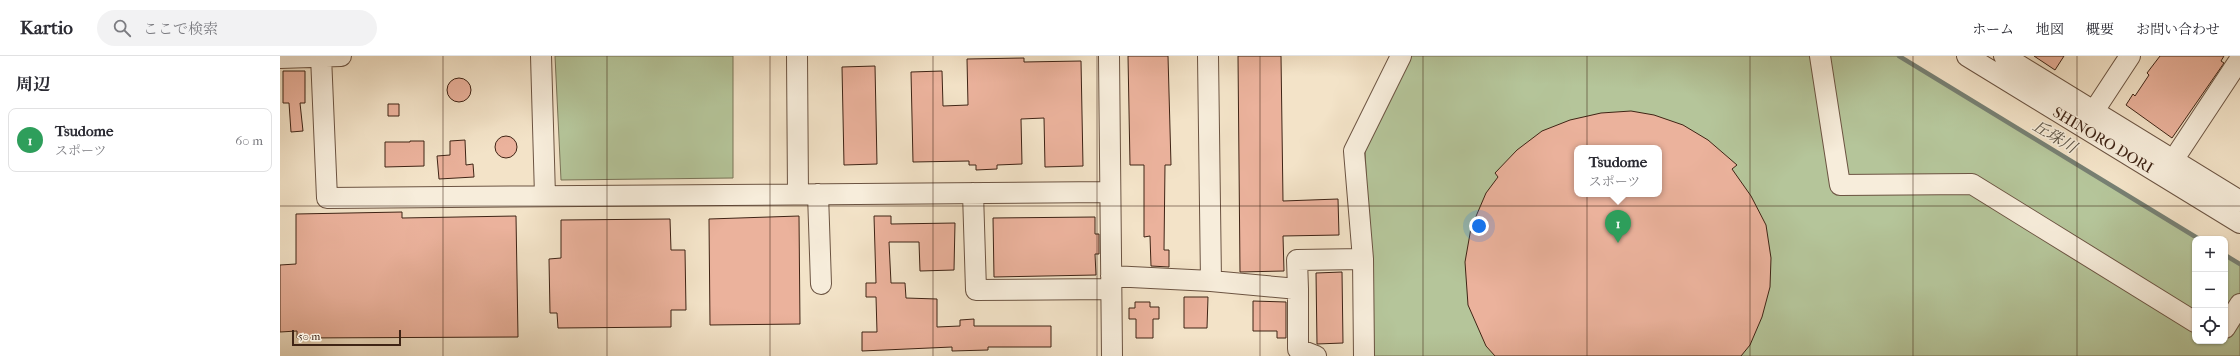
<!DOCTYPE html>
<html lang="ja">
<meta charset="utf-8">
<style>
body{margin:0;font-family:"IM FELL French Canon","Noto Serif JP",serif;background:#f2f2f3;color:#2b2b33}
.controls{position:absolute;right:12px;bottom:12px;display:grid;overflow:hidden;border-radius:8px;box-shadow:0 1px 3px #0004}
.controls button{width:36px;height:36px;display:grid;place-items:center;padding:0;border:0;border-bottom:1px solid #e1e1e2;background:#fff;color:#2b2b33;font:20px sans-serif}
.scale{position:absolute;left:12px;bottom:10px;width:109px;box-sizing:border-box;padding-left:4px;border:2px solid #3f2415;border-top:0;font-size:11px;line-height:14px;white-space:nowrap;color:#3f2415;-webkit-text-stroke:3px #f7eddb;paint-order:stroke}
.you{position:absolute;left:1199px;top:170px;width:14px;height:14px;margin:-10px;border:3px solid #fff;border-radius:50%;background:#1a73e8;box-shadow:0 0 0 6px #1a73e833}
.badge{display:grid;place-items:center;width:26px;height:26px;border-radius:50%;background:#8f2418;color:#fff;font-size:13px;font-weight:700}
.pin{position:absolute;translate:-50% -33px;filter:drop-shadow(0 1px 2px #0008)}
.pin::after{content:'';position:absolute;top:21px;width:14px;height:12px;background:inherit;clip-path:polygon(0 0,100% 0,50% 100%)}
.popup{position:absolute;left:1294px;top:89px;width:88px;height:52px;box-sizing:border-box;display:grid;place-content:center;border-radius:8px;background:#fff;filter:drop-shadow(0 1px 3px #0005);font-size:13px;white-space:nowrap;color:#7c7c81}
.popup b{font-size:15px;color:#2b2b33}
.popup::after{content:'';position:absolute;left:50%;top:100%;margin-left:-8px;border:8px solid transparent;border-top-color:#fff}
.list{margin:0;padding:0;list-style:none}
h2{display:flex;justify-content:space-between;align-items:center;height:52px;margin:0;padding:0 16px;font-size:17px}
h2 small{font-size:13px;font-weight:400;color:#7c7c81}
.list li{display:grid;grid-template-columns:26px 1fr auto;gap:12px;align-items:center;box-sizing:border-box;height:64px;margin:0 8px 8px;padding:0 8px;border:1px solid #e1e1e2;border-radius:8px}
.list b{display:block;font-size:15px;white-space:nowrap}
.list p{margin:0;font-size:13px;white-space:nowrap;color:#7c7c81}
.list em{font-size:13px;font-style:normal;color:#7c7c81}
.icon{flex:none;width:22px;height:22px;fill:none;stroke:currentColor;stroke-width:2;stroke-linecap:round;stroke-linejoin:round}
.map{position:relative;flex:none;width:1960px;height:300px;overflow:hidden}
header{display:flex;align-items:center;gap:24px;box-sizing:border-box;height:56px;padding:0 20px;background:#fff;border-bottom:1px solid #e1e1e2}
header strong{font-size:19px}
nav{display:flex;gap:22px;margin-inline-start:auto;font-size:14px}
.search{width:280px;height:36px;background:#f2f2f3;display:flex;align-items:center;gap:10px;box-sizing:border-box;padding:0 14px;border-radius:22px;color:#7c7c81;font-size:15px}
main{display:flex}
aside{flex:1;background:#fff}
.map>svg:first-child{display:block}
</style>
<header>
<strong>Kartio</strong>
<div class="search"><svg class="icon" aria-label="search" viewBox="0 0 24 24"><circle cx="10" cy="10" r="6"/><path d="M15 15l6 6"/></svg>ここで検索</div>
<nav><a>ホーム</a><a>地図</a><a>概要</a><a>お問い合わせ</a></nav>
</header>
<main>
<aside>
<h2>周辺<small></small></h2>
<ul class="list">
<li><span class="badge" style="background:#2e9e5b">1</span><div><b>Tsudome</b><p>スポーツ</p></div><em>60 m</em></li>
</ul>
</aside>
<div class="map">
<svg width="1960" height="300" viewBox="0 0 1960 300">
<rect width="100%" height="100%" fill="#f3e3c8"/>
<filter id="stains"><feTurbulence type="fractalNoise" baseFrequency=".005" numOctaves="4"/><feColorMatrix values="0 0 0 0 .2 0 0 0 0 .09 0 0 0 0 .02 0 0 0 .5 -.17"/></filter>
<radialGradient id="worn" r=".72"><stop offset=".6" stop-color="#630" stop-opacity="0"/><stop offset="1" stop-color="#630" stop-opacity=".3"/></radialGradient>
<path fill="#b5c59a" stroke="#7a7458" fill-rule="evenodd" d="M275 0H453V122L281 124Z
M1131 0H1619L1919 183H1915V285H1945V199L1960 208V300H1093L1085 91ZM1297 92H1379V138H1297Z"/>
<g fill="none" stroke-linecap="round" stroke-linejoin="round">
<path stroke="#778073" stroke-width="4.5" d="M1619 0 1919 183
M1945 199 1960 208"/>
</g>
<path fill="#ebb29c" stroke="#3f2415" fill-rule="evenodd" d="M848 0H888L891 109H885L884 194H889V211L871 210 870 180 864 181V109H850Z
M958 0H1001L1003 145 1058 143 1059 179 1003 180 1004 215 960 216Z
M1754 0H1784L1775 14Z
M1880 0H1944L1941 5 1944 7 1892 82 1846 49 1853 38 1855 40 1869 19 1867 17Z
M744 2V6L801 5 803 110 765 111 764 62 741 63 742 108 717 109V113L696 114V109H689V105L633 106 631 16 662 15 663 50 688 49 687 3Z
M595 10 597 108 564 109 562 11Z
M3 15H25V47H20L23 75 11 76 9 47H3Z
M167 34a12 12 0 1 1 24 0a12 12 0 1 1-24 0Z
M108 48H119V60H108Z
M1351 55 1374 59 1403 69 1428 84 1457 109 1452 113 1471 140 1486 169 1491 202 1490 231 1482 261 1470 289 1461 300H1215L1206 290 1188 249 1185 206 1191 172 1206 137 1218 121 1215 117 1237 94 1262 75 1290 64 1321 57ZM1297 92H1379V138H1297Z
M215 91a11 11 0 1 1 22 0a11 11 0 1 1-22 0Z
M185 84 186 109 193 108 194 121 159 123 157 100 170 99V85Z
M130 85H144V110L105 111V86H130Z
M122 156V162L236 160 238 281 17 282V275L0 276V209L16 208V158Z
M519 160 520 268 430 269 429 163Z
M594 160H611V168L675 167 674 214 640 215 639 186H609L611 227H625L626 242 657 243V271L680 270V264L694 263V270H771V291H708V294L672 295V291L582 295V276H597L596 241H586V227H596Z
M815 161V178H819V198H815L816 219 714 221 713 162Z
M390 163 391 194H405L406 254H391V271L278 272 277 257H270L269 203 281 202V164Z
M1062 216 1063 287 1037 288 1036 217Z
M904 241H928L927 272H904Z
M973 245 1006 246V282H997V275H973Z
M855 246H870V251H879V263H873V282H856V263H849V252H855Z"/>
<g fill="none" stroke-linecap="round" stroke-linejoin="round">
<defs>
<path id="minor" d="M41 0 47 142 830 136
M261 0 265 140
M517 0 518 138
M829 0 832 300
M1540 0 1560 129 1692 128 1915 266
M1687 0 1960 167
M1724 0 1960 145
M0 2 61 0
M1806 67 1850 0
M1886 115 1960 3
M693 137 696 234 831 233
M538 138 541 228
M831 220 931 225 928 0
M931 225 1018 233 1017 204 1083 203
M1018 233V293L1036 300
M1945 272 1960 248
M1084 300 1083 203 1074 95 1121 0"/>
</defs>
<use href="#minor" stroke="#6c5442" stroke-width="22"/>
<use href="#minor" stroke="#f7eddb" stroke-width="20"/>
</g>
<path fill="none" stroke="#3f2415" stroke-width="1" stroke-opacity="0.55" d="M163 0V300M327 0V300M490 0V300M653 0V300M817 0V300M980 0V300M1143 0V300M1307 0V300M1470 0V300M1633 0V300M1797 0V300M0 150H1960"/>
<g text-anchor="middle" stroke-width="3" stroke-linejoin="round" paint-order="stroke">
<g font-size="15" fill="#3f2415" stroke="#f7eddb">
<text transform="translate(1823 84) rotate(31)" y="5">SHINORO DORI</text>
</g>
<g font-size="16" font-style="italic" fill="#5b5244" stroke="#f7eddb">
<text transform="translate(1775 80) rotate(31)" y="6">丘珠川</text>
</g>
</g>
<rect width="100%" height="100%" filter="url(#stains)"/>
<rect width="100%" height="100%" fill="url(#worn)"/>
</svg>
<div class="controls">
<button>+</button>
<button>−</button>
<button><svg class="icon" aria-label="locate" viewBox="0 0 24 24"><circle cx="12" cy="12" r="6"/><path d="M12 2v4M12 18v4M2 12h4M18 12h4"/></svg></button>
</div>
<div class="scale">50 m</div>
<div class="you"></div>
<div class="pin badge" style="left:1338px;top:187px;background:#2e9e5b">1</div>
<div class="popup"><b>Tsudome</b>スポーツ</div>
</div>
</main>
